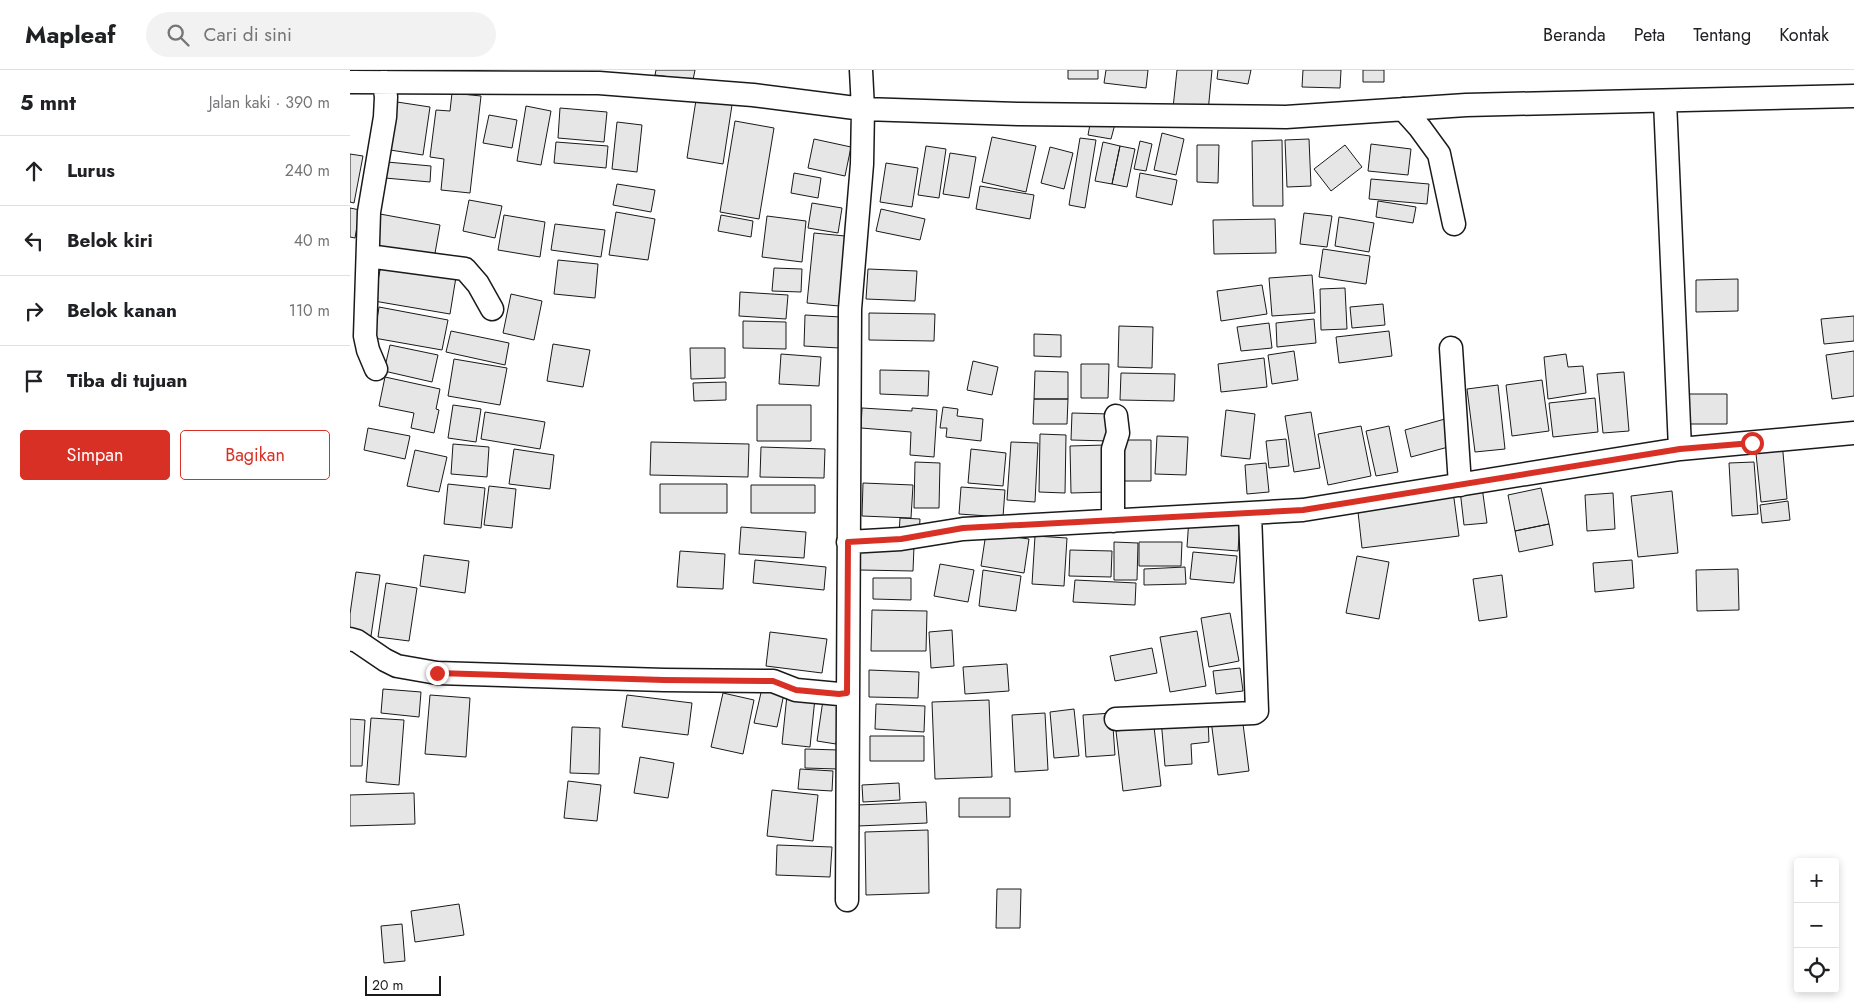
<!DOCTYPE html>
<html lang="id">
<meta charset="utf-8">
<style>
body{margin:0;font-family:Jost,sans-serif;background:#f2f2f2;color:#202124}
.controls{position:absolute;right:15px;bottom:15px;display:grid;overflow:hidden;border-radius:5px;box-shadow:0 2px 8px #0003}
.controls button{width:45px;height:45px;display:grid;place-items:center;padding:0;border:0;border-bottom:1px solid #e0e0e0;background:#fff;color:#202124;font:25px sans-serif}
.scale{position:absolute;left:15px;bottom:12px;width:76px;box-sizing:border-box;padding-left:5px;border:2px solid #1a1a1a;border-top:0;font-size:14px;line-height:18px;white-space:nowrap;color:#1a1a1a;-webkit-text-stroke:4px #fff;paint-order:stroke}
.stop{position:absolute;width:15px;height:15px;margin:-11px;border:4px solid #d93025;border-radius:50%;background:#fff}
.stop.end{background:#d93025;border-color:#fff;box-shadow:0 1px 5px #0008}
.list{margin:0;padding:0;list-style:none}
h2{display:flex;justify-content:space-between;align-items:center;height:65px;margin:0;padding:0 20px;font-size:21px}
h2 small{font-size:16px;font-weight:400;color:#757577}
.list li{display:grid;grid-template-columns:32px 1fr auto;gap:15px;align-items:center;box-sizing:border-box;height:70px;padding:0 20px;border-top:1px solid #e0e0e0}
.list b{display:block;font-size:19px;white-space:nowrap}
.list em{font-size:16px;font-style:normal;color:#757577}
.actions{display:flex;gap:10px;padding:15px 20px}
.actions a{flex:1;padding:11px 0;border:1px solid #d93025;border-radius:5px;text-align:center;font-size:18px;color:#d93025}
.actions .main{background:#d93025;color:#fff}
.icon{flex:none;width:28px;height:28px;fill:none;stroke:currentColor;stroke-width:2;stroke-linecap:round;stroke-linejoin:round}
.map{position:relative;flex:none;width:1504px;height:938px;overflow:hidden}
header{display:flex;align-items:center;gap:30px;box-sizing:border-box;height:70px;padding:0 25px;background:#fff;border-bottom:1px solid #e0e0e0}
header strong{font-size:24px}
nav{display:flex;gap:28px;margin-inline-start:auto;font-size:18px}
.search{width:350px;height:45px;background:#f2f2f2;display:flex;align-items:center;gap:12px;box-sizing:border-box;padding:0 18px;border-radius:28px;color:#757577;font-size:19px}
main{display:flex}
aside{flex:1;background:#fff}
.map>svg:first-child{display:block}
</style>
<header>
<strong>Mapleaf</strong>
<div class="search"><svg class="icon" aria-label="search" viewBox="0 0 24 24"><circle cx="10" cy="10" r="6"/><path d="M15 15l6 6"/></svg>Cari di sini</div>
<nav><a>Beranda</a><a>Peta</a><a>Tentang</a><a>Kontak</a></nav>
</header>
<main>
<aside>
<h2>5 mnt<small>Jalan kaki · 390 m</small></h2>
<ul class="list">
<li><svg class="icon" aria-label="ahead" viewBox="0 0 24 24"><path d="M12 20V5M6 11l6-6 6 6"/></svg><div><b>Lurus</b></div><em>240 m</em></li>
<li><svg class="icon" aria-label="left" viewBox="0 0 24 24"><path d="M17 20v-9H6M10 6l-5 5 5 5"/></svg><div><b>Belok kiri</b></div><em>40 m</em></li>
<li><svg class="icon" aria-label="right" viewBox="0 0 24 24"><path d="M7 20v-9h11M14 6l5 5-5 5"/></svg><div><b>Belok kanan</b></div><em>110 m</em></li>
<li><svg class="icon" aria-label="arrive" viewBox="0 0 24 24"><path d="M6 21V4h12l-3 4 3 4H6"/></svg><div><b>Tiba di tujuan</b></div></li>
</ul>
<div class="actions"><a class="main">Simpan</a><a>Bagikan</a></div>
</aside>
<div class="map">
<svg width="1504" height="938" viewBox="0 0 1504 938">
<rect width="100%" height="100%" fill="#fff"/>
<path fill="#e6e6e6" stroke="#1a1a1a" d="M306 0H345L343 10 305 5Z
M718 0H748V9H718Z
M756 0H798L796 18 754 13Z
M827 0H862L858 42 823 38Z
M868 0H901L898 14 867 9Z
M953 0H991L990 18 952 17Z
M1013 0H1034V12H1013Z
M102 23 131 26 120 123 91 120 94 89 80 87 86 40 100 41Z
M346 30 382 35 373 94 337 88Z
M47 32 80 37 73 85 40 80Z
M176 36 201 41 191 95 167 91Z
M210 38 257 42 254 72 208 68Z
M139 45 167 50 162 78 133 73Z
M741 49 765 54 761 69 738 65Z
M385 51 424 58 409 149 370 142Z
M267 52 292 55 287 102 262 99Z
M812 63 834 69 826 105 804 100Z
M642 67 686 76 676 122 632 112Z
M730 68 746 70 735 138 719 135Z
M464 69 501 77 495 106 458 98Z
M959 69 961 116 937 117 935 70Z
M932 70 933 136H903L902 71Z
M790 71 802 74 796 101 784 99Z
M206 72 258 76 256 98 204 93Z
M753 72 770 76 762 114 745 111Z
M1021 74 1061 79 1058 105 1018 101Z
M847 75H869L868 113 847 112Z
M995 75 1012 97 981 121 964 99Z
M576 76 596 79 589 128 568 125Z
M770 76 785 79 777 117 762 114Z
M700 77 723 83 714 119 691 113Z
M600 83 626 87 619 128 593 124Z
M0 84 13 86 4 133 0 132Z
M37 92 81 96 80 112 35 108Z
M536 93 568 98 562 137 530 132Z
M444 103 471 108 468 128 441 123Z
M790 103 827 110 822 135 786 127Z
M1021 109 1079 114 1077 134 1019 129Z
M267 114 305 120 301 142 263 135Z
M630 116 684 125 680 149 626 139Z
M119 130 152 136 145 168 113 161Z
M1028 131 1066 137 1063 153 1026 147Z
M462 133 492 138 488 163 458 158Z
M0 138 10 140 5 168 0 167Z
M531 139 575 149 570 170 526 161Z
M266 142 305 149 298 190 259 185Z
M954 143 982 146 977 177 950 174Z
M30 144 90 155 84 189 24 177Z
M154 145 195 152 190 187 148 180Z
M371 145 403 151 401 167 368 161Z
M417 146 456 151 452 192 412 187Z
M989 147 1024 153 1019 182 985 176Z
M925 149 926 183 864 184 863 150Z
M205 154 255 160 251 187 201 180Z
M464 163 495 166 489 236 457 233Z
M973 179 1020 186 1016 214 969 207Z
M208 190 248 194 245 228 204 224Z
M31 195 106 207 100 244 24 231Z
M424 198 452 199 451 222 422 221Z
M518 199 567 201 565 231 516 229Z
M962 205 965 243 922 246 919 208Z
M1388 209V241L1346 242V210Z
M912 215 917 244 871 251 867 221Z
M995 218 997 259 971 260 970 219Z
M390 222 438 225 436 249 389 246Z
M161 224 192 231 184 270 153 263Z
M1033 234 1035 255 1002 258 1000 237Z
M29 237 98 250 92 280 24 268Z
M519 243 585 244 584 271 519 270Z
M455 245 491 247 489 278 454 276Z
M1504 246V271L1474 274 1471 249Z
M964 249 966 273 927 277 926 253Z
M393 251 436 252V279L393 278Z
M919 253 922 278 891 281 887 257Z
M769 256 803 257 802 298 768 297Z
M101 261 159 273 155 295 96 282Z
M1039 261 1042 286 989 293 986 267Z
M684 264 711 265V287L684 286Z
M203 274 240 280 233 317 197 311Z
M40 275 88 285 82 312 34 301Z
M340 278H375V308L341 309Z
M944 281 948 310 922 314 918 285Z
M1504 281V326L1482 329 1476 285Z
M431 284 471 287 469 316 429 314Z
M1216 284 1218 297 1233 296 1236 323 1198 329 1194 287Z
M914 288 917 317 871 322 868 294Z
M104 289 157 298 150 335 98 326Z
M623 291 648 297 642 325 617 320Z
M731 294H759L758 328H731Z
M530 300 579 301 578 326 530 324Z
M685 301 718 302V329H684Z
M1274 302 1279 361 1253 363 1247 304Z
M771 303 825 304 824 331 770 330Z
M35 307 90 319 86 339 89 340 84 363 61 358 64 343 29 336Z
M1192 310 1199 361 1162 366 1156 315Z
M376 312V330L344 331 343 313Z
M1148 315 1155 379 1125 382 1117 319Z
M1331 324H1377V354H1331Z
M1245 328 1248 362 1203 367 1199 333Z
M684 329H718L717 354H683Z
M103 335 131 339 126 372 98 368Z
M407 335H461V371H407Z
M593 337 608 339 607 346 633 349 631 371 596 367 597 358H590Z
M512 338 562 341V338L587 340 584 387 560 385 561 362 511 358Z
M876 340 905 344 900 389 871 386Z
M135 342 195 352 190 379 131 369Z
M961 342 970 398 944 402 935 346Z
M722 343 760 344 759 371 721 370Z
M1095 349 1102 376 1061 387 1055 360Z
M1011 356 1021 406 978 415 968 364Z
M1039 356 1048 402 1026 406 1016 361Z
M18 358 60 366 55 389 14 380Z
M690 364 716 365 715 423 689 422Z
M807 366 838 367 836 405 805 404Z
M936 369 939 396 919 398 916 371Z
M773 370H801V411H772Z
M1432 371 1437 429 1411 432 1405 374Z
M301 372 399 374 398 407 300 405Z
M661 372 688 373 685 432 657 430Z
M103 374 139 377 137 407 101 404Z
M755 375 757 422 721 423 720 376Z
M411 377 475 379 474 408 410 407Z
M164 379 204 385 200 419 159 414Z
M621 379 656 383 653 416 618 413Z
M65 380 97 387 89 422 57 416Z
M565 392 590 393 589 438H564Z
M1404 392 1408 444 1382 446 1379 393Z
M916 393 919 422 897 424 895 395Z
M513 413 563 415 561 448 512 446Z
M98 414 135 418 131 458 94 454Z
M310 414H377V443H310Z
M401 415H465V443H401Z
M139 416 166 419 162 458 134 455Z
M611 417 655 420 653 447 609 444Z
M1132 417 1137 453 1114 455 1110 420Z
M1191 418 1199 454 1165 461 1158 425Z
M1103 421 1109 466 1012 478 1007 433Z
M1322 421 1328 483 1288 487 1281 426Z
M1263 423 1265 459 1237 461 1235 425Z
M1438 431 1440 450 1412 453 1410 435Z
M550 448 570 449 569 465 549 464Z
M839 448 890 452 888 481 837 477Z
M1199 454 1203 475 1169 482 1165 461Z
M391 457 456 462 454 488 389 484Z
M636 463 679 469 674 503 631 496Z
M685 466 717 468 714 516 682 514Z
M764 472 788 473 787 510H764Z
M789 472H832L831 496H789Z
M510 475 564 476 563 501 510 500Z
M720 480 762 481 761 507 719 506Z
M330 481 375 484 373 519 327 517Z
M843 482 887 486 884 513 840 509Z
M74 485 119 491 115 523 70 516Z
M1007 486 1039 492 1029 549 996 543Z
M405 490 476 497 474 520 403 513Z
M1282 490 1284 518 1245 522 1243 493Z
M590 494 624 500 618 532 584 526Z
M835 497 836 514 794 515V499Z
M1388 499 1389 540 1347 541 1346 500Z
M633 500 671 506 666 541 629 536Z
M6 502 30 505 21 566 0 562V544Z
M1152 505 1157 547 1129 551 1123 509Z
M523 508H561V530L523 529Z
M725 510 786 513 785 535 723 532Z
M36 513 67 518 59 571 28 567Z
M522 540 577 541 576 581H521Z
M880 543 889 591 859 597 851 548Z
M602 560 604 596 581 598 579 562Z
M847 561 856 616 820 622 810 567Z
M420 562 477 569 472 603 416 596Z
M802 578 807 603 765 611 760 586Z
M657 594 659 621 615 624 613 597Z
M890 598 893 621 866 624 863 601Z
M519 600 569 602 568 628 519 627Z
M413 614 435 619 427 657 404 653Z
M33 619 71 622 69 647 31 643Z
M373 623 404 630 393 684 361 677Z
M80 625 120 628 116 687 75 684Z
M277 625 342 633 338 665 272 657Z
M437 625 465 628 460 677 432 674Z
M473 630 492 633 486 674 467 671Z
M639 630 642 707 585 709 582 632Z
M526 634 575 636 574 662 525 659Z
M724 639 729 686 704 688 700 642Z
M695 643 698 700 665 702 662 645Z
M762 643 765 685 736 687 733 645Z
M892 646 899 701 868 705 861 650Z
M21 648 54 650 49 715 16 712Z
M0 649 15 650 12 696H0Z
M811 649 858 650 859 672 841 674 842 694 815 696Z
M222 657 250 658 249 704 220 703Z
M804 657 811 716 773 721 766 661Z
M520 666H574V691H520Z
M455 679 489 680 488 699 455 698Z
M290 687 324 693 318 728 284 723Z
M450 699 483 701 482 721 448 719Z
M218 711 251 715 247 751 214 748Z
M549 713 550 730 513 732 512 715Z
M422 720 468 725 463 771 417 766Z
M64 723 65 754 0 756V725Z
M609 728H660V747H609Z
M576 732 577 753 508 756V735Z
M578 760 579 823 516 825 515 762Z
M427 775 482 777 480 807 426 805Z
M647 819H671L670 858H646Z
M109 834 114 865 65 872 61 841Z
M52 854 55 891 34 893 31 856Z"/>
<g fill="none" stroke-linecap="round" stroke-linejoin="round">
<defs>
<path id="street" d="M0 12 249 13 403 25 513 39 511 0
M1315 31 1330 379
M1053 39 1070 58 1089 84 1104 154
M18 186 115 199 128 214 142 239
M1101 278 1110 415
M26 299 18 280 15 266 19 142 35 47 36 27 34 12
M763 451V379L768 363 766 346
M498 472 551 469 613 459 953 440 1330 379 1504 363
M0 569 7 571 35 590 47 596 87 603 314 610 423 611 446 620 489 624 497 623
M766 649 904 643 907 641 900 443
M497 830 500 239 512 94 513 39 669 44 936 47 1116 35 1504 26"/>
</defs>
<use href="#street" stroke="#1a1a1a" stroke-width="25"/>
<use href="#street" stroke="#fff" stroke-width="22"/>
</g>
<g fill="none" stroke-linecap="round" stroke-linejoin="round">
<path stroke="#d93025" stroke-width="6" d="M87 603 314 610 423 611 446 620 489 624 497 623 498 472 551 469 613 458 953 440 1330 379 1402 373"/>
</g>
</svg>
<div class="controls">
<button>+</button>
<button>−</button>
<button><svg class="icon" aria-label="locate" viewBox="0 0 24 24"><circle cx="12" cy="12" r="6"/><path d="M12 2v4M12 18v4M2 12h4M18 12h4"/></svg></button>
</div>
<div class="scale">20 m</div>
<div class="stop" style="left:1402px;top:373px"></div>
<div class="stop end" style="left:87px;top:603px"></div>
</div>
</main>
